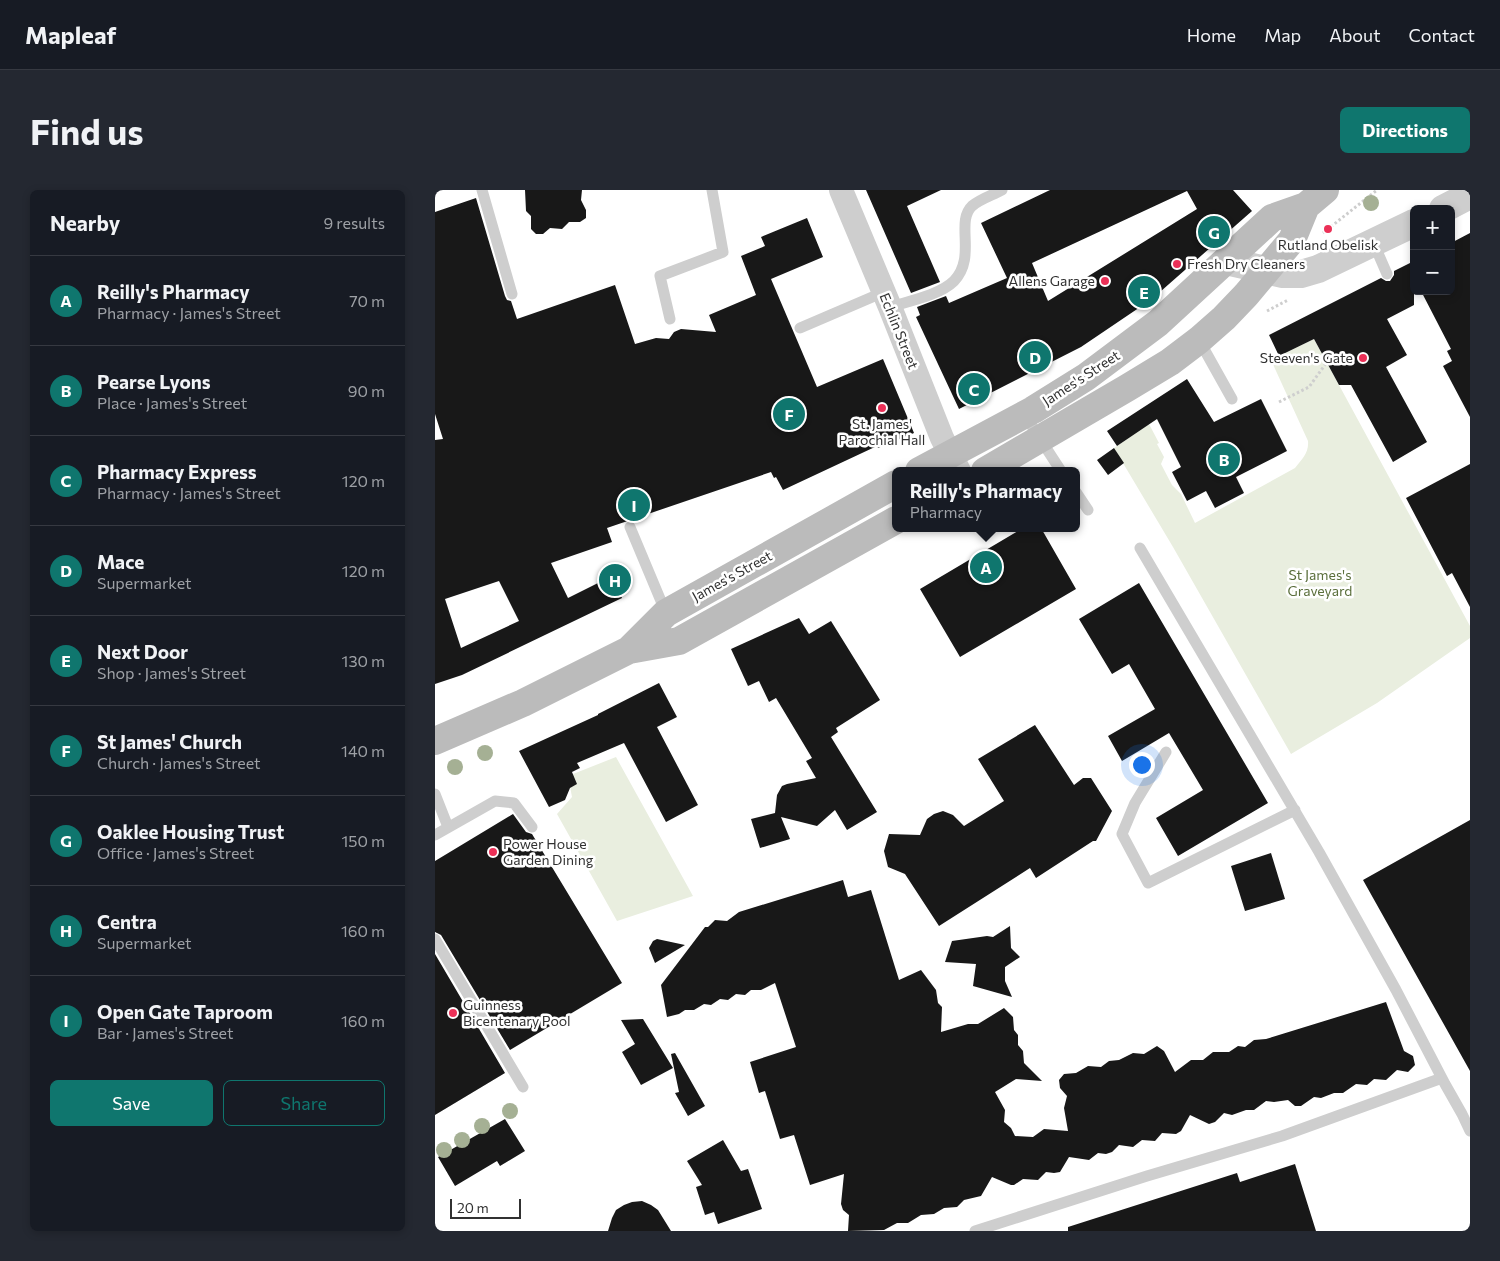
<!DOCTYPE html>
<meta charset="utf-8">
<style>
body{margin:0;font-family:Commissioner,sans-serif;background:#242831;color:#f1f3f6}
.controls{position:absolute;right:15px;top:15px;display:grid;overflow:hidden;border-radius:8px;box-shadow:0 2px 8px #0003}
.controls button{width:45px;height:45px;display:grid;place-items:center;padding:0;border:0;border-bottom:1px solid #363941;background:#171b24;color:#f1f3f6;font:25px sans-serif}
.scale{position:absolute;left:15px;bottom:12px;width:71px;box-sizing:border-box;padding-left:5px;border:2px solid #313131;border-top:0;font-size:14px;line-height:18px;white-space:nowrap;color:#313131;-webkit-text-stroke:4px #fff;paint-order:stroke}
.you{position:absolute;left:706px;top:574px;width:18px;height:18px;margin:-12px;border:4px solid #fff;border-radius:50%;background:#1a73e8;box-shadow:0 0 0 8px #1a73e833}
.badge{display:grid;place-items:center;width:32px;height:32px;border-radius:50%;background:#0f766e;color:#fff;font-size:16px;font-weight:700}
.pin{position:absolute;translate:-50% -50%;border:2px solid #fff;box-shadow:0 1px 5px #0006}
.popup{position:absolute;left:457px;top:277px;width:188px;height:65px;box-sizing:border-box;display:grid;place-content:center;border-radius:8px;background:#171b24;filter:drop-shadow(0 1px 4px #0005);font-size:16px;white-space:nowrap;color:#9ea1a6}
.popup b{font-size:19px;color:#f1f3f6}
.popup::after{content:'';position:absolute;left:50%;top:100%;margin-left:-10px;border:10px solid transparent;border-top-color:#171b24}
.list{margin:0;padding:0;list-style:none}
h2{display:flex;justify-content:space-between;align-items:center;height:65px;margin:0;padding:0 20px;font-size:21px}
h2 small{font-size:16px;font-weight:400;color:#9ea1a6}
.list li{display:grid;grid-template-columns:32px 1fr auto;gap:15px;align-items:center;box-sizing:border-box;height:90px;padding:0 20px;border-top:1px solid #363941}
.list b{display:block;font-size:19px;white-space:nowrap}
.list p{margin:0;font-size:16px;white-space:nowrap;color:#9ea1a6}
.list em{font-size:16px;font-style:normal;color:#9ea1a6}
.actions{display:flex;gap:10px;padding:15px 20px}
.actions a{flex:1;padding:11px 0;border:1px solid #0f766e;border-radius:8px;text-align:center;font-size:18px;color:#0f766e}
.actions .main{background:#0f766e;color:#fff}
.map{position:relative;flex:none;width:1035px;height:1041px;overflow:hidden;border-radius:8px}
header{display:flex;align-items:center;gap:30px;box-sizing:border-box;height:70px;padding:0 25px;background:#171b24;border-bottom:1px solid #363941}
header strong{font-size:24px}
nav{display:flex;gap:28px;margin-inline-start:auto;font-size:18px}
.intro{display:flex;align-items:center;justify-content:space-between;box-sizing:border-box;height:120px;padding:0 30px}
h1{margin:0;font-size:35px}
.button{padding:12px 22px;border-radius:8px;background:#0f766e;color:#fff;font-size:18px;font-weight:700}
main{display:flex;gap:30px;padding:0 30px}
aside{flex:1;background:#171b24;border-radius:8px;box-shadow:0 2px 8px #0003}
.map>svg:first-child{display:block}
</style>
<header>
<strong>Mapleaf</strong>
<nav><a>Home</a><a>Map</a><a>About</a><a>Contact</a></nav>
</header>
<div class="intro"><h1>Find us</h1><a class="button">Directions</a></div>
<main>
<aside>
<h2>Nearby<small>9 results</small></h2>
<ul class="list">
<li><span class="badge">A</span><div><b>Reilly's Pharmacy</b><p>Pharmacy · James's Street</p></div><em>70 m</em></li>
<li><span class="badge">B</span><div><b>Pearse Lyons</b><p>Place · James's Street</p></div><em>90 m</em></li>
<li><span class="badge">C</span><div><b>Pharmacy Express</b><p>Pharmacy · James's Street</p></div><em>120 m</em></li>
<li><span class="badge">D</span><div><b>Mace</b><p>Supermarket</p></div><em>120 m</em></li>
<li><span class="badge">E</span><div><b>Next Door</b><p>Shop · James's Street</p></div><em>130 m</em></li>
<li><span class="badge">F</span><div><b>St James' Church</b><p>Church · James's Street</p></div><em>140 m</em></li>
<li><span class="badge">G</span><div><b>Oaklee Housing Trust</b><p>Office · James's Street</p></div><em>150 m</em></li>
<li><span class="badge">H</span><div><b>Centra</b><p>Supermarket</p></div><em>160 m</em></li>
<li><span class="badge">I</span><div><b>Open Gate Taproom</b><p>Bar · James's Street</p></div><em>160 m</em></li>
</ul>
<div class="actions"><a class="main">Save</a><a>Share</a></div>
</aside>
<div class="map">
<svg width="1035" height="1041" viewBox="0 0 1035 1041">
<rect width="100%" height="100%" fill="#fff"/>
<path fill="#e9eedf" d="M879 149 1035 436V448L942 513 856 564 738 357 679 258 714 234 724 253 722 254 729 267 726 274 737 295 746 304 760 333 860 278C867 269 874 263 873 251L836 170Z
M181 567 258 706 182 731 122 624 137 607 133 586Z"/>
<path fill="#181818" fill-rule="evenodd" d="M90 0H147L146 10 151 20V28L145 32H134L127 39 115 38 108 44H101L96 39V26L91 21Z
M431 0H506L472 16 505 92 476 103Z
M615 0H798L817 21 717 109 646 157 524 219 481 127 485 125 482 117 511 106 514 113 572 88 546 33ZM752 1 762 19 613 111 597 73Z
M41 8 70 106 72 110 76 111 82 129 180 95 200 154 221 148 234 149 239 142 246 139 281 142 274 125 321 105 306 66 330 56 326 47 372 28 388 67 336 89 382 197 448 169 479 243 443 258 442 256 348 300 341 287 339 288 336 282 172 338 177 352 116 373 133 408 177 386 187 408 27 485 0 494V250L8 249 0 224V22ZM64 391 84 431 26 458 10 409Z
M1035 43V227L1008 176 1017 171 1012 161 1016 159 986 101H1016V53Z
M979 71V115L952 129 972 165 951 177 992 252 958 272 916 195H904L879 149 844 166 834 145 946 88 951 91H955L959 85V81Z
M752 189 779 232 826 209 852 261 801 287 809 303 780 318 771 301 752 311 737 282 746 277 722 229 682 256 672 241Z
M679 258 689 273 673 285 662 270Z
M1035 274V417L1017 383 1012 386 971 308Z
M588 338H606L641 399 525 467 485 399Z
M704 393 833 613 743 666 721 628 768 600 734 543 687 571 673 546 720 519 694 474 677 484 644 429Z
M364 428 374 444 396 431 445 510 401 538 403 542 396 547 442 622 412 640 400 620 382 636 346 627 355 649 325 658 316 629 340 623 342 605 347 596 352 594 381 588 371 571 377 568 341 508 334 512 324 491 313 496 296 459Z
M224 493 242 527 222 537 263 615 231 632 189 553 142 573 145 578 137 582 142 594 135 598 130 610 114 617 84 561 163 525V524Z
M600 535 639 595 648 588H656L677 621 661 651H658L601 688 595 678 504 736 470 684 453 677 449 661 454 644 485 645 492 629 499 624 508 621 518 625 529 636 569 611 543 569Z
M78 624 91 642 97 644 187 793 75 860 6 745 0 742V671Z
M1035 630V881L928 690Z
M836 663 850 709 810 721 796 676Z
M408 690 413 707 436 700 464 790 486 780 501 800 503 813 507 817 506 842 533 834H543L569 818 578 827 579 840 583 845V855L588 861 589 873 607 891 581 889 560 902 570 920 569 932 576 938 580 946 598 947 609 939 633 941 629 918 632 906 625 898 624 890 629 884 641 883 653 876 666 877 674 871 684 870 698 863 709 864 722 856 729 861 740 882 756 870H768L778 862H794L803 856 810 857 819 850 831 849 951 812 969 861 978 866 980 875 973 882 962 880 951 890 939 889 932 895 921 894 908 903H899L886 908 879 907 866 916H860L853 910 839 912 831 911 819 920H811L797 925 789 923 780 932 774 934 755 925 746 941 741 944 727 943 720 951 707 950 698 957 684 955 677 962 671 964 663 963 654 970 634 967 625 982 619 983 611 982 603 990 588 989 579 995H576L557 987 546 1006 529 1010 522 1017 509 1018 499 1024 486 1025 473 1033H462L449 1040 413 1041 414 1025 408 1020 406 1014 409 984 375 995 359 945 345 949 330 901 324 903 315 872 361 857 340 793 326 800H316L310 805 301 804 293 810 285 809 276 815 269 814 259 820H250L244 824 232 827 226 795 270 737H273L280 730 292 731 304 722Z
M575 736 576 758 585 767 570 777V791L577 807 538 796 541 774 510 772 517 751 552 746 558 747Z
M222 749 250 755 220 773 214 758 218 751Z
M0 764 70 883 0 925Z
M208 829 238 878 206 895 187 862 200 854 186 830Z
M240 863 270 916 253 926 240 903 244 902 236 864Z
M70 929 90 961 65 976 62 971 20 996 3 967Z
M288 950 306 981 313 979 327 1019 283 1034 279 1022 270 1025 261 997 267 995 252 971Z
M860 974 881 1041H633V1037L802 983 805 992Z
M207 1011 216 1015 223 1020 236 1041H173L177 1028 181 1020 189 1015 197 1012Z"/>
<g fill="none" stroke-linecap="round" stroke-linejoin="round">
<path stroke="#cecece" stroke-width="3" stroke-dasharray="2.5 2.5" stroke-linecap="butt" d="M888 43 942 0
M832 121 853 110
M844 212 874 197 892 172"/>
<path stroke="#cecece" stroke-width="11" d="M47 0 77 104
M939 54 952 84
M455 117C474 111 505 105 519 91 542 67 520 32 537 16 545 9 558 5 567 0
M235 129 225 86 288 62 277 0
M365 138 449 102
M764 150 797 209
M589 224 626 281
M641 302 653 320
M195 337 231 423
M705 358 884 662 961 800 1010 894 1027 924 1035 941
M731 562 700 613 687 644 713 693 860 620
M0 604 13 637
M0 645 60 611 79 613 97 637
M0 749 88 897
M540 1041 712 986 847 946 1007 888"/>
<path stroke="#cecece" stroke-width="24" d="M406 0 455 117 507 248 524 281"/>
<path stroke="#cecece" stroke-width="28" d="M1008 19 1035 5
M791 71 848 84H866L883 79 979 33"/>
<path stroke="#bbb" stroke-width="28" d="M484 281 598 220 651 187 723 133 837 28 871 16 890 0
M550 281 692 198 735 172 764 150 789 128 811 105 857 50 871 16
M194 460 231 423 461 294
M0 551 88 513 194 460 244 451 461 330"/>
</g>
<g fill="#a5b094">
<circle cx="936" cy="13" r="8"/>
<circle cx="50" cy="563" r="8"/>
<circle cx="20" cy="577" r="8"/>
<circle cx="75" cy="921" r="8"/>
<circle cx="47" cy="936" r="8"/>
<circle cx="27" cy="950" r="8"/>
<circle cx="9" cy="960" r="8"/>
</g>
<g fill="#eb3057" stroke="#fff" stroke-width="2">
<circle cx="893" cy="39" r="5"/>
<circle cx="742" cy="74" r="5"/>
<circle cx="670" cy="91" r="5"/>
<circle cx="928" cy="168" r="5"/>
<circle cx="447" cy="218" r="5"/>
<circle cx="58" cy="662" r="5"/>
<circle cx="18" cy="823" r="5"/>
</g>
<g text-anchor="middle" stroke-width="5" stroke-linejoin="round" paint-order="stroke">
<g font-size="14" fill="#313131" stroke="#fff" text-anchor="start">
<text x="893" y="60" text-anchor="middle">Rutland Obelisk</text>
<text x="752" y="79">Fresh Dry Cleaners</text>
<text x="660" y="96" text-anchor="end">Allens Garage</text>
<text x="918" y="173" text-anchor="end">Steeven's Gate</text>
<text x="447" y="239" text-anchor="middle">St. James'<tspan x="447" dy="16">Parochial Hall</tspan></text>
<text x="68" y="659">Power House<tspan x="68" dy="16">Garden Dining</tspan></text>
<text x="28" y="820">Guinness<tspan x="28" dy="16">Bicentenary Pool</tspan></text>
</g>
<g font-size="14" fill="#313131" stroke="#fff">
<text transform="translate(464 141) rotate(68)" y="5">Echlin Street</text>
<text transform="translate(646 188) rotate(-33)" y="5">James's Street</text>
<text transform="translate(297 386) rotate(-29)" y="5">James's Street</text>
</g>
<g font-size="14" fill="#5b6f3c" stroke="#fff">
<text x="885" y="390">St James's<tspan x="885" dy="16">Graveyard</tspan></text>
</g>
</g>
</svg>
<div class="controls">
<button>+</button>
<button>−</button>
</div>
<div class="scale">20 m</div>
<div class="you"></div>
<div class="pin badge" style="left:551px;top:377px">A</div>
<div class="popup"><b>Reilly's Pharmacy</b>Pharmacy</div>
<div class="pin badge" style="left:789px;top:269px">B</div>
<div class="pin badge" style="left:539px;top:199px">C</div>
<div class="pin badge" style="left:600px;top:167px">D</div>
<div class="pin badge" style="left:709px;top:102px">E</div>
<div class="pin badge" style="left:354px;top:224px">F</div>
<div class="pin badge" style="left:779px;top:42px">G</div>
<div class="pin badge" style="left:180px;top:390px">H</div>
<div class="pin badge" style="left:199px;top:315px">I</div>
</div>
</main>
